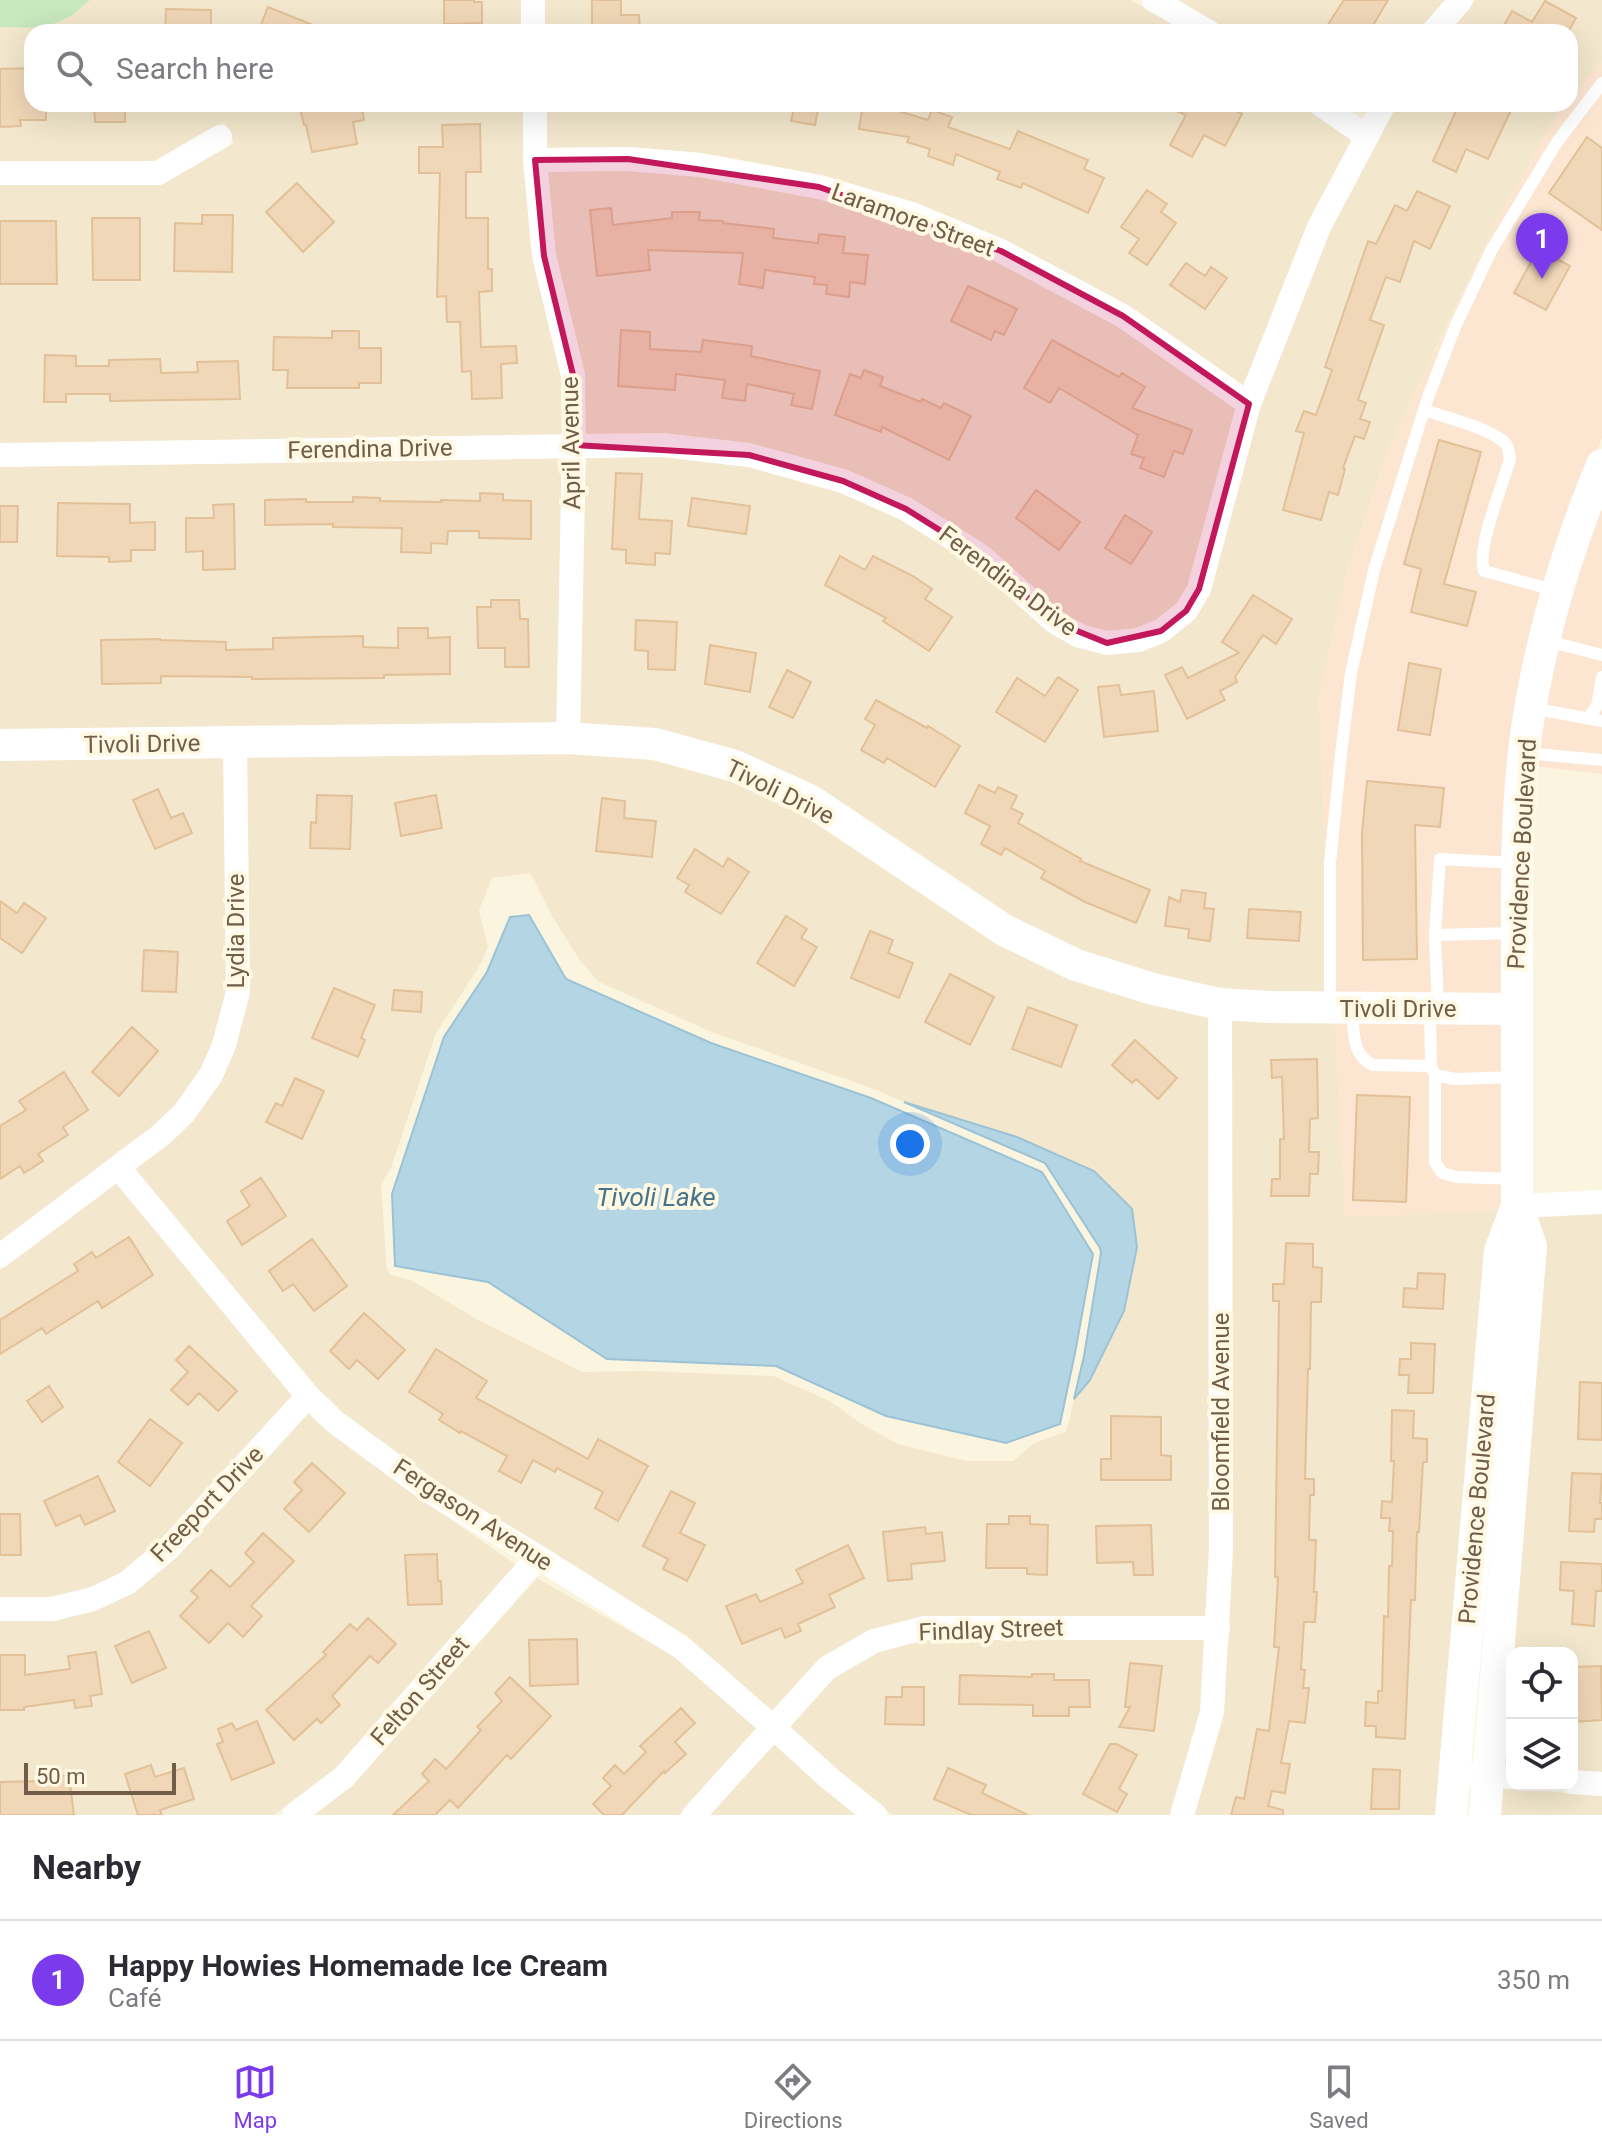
<!DOCTYPE html>
<meta charset="utf-8">
<style>
body{margin:0;font-family:Roboto,sans-serif;background:#f7f7f7;color:#2b2b33}
.controls{position:absolute;right:24px;bottom:24px;display:grid;overflow:hidden;border-radius:16px;box-shadow:0 8px 32px #0002}
.controls button{width:72px;height:72px;display:grid;place-items:center;padding:0;border:0;border-bottom:2px solid #e1e1e2;background:#fff;color:#2b2b33;font:40px sans-serif}
.scale{position:absolute;left:24px;bottom:20px;width:152px;box-sizing:border-box;padding-left:8px;border:4px solid #715d48;border-top:0;font-size:22px;line-height:28px;white-space:nowrap;color:#715d48;-webkit-text-stroke:6px #fff9e4;paint-order:stroke}
.you{position:absolute;left:910px;top:1144px;width:28px;height:28px;margin:-20px;border:6px solid #fff;border-radius:50%;background:#1a73e8;box-shadow:0 0 0 12px #1a73e833}
.badge{display:grid;place-items:center;width:52px;height:52px;border-radius:50%;background:#7c3aed;color:#fff;font-size:26px;font-weight:700}
.pin{position:absolute;translate:-50% -66px;filter:drop-shadow(0 2px 4px #0008)}
.pin::after{content:'';position:absolute;top:42px;width:28px;height:24px;background:inherit;clip-path:polygon(0 0,100% 0,50% 100%)}
.list{margin:0;padding:0;list-style:none}
h2{display:flex;justify-content:space-between;align-items:center;height:104px;margin:0;padding:0 32px;font-size:34px}
h2 small{font-size:26px;font-weight:400;color:#7c7c81}
.list li{display:grid;grid-template-columns:52px 1fr auto;gap:24px;align-items:center;box-sizing:border-box;height:120px;padding:0 32px;border-top:2px solid #e1e1e2}
.list b{display:block;font-size:30px;white-space:nowrap}
.list p{margin:0;font-size:26px;white-space:nowrap;color:#7c7c81}
.list em{font-size:26px;font-style:normal;color:#7c7c81}
.icon{flex:none;width:44px;height:44px;fill:none;stroke:currentColor;stroke-width:2;stroke-linecap:round;stroke-linejoin:round}
.map{position:relative;flex:none;width:1602px;height:1815px;overflow:hidden}
.search{position:absolute;background:#fff;box-shadow:0 8px 32px #0002;left:24px;right:24px;top:24px;height:88px;display:flex;align-items:center;gap:20px;box-sizing:border-box;padding:0 28px;border-radius:24px;color:#7c7c81;font-size:30px}
.sheet{height:224px;background:#fff}
nav{display:flex;justify-content:space-around;align-items:center;box-sizing:border-box;height:112px;border-top:2px solid #e1e1e2;background:#fff;font-size:22px;color:#7c7c81}
nav a{display:grid;justify-items:center;gap:4px}
nav .on{color:#7c3aed}
.map>svg:first-child{display:block}
</style>
<div class="map">
<svg width="1602" height="1815" viewBox="0 0 1602 1815">
<rect width="100%" height="100%" fill="#fbf5df"/>
<path fill="#f3e8cd" fill-rule="evenodd" d="M90 0H522L523 32H32V104H524L563 377V434L0 444V185L163 183 234 143 225 122 156 161H0V27L45 28 71 16Z
M543 0H1130L1187 32H544Z
M1177 0H1446L1419 32H1232Z
M1475 0H1602V62L1570 97V32H1448Z
M545 104H1300L1352 140 1245 387 1127 306 1005 240 915 203 822 175 702 153 628 147 545 148Z
M1397 104H1564L1498 218 1447 325 1387 453 1349 564 1319 697 1332 997 1221 992 1080 954 1009 919 816 791 578 727 584 457H663L747 466 840 492 902 520 975 565 1049 632 1075 647 1108 654 1167 641 1328 232Z
M628 170 699 177 817 198 909 225 998 261 1118 327 1237 410 1190 583 1178 603 1156 620 1136 629 1108 631 1083 625 1060 612 912 499 665 433 584 434 554 254 547 172Z
M563 458 558 726 0 733V467Z
M568 750 654 755 732 777 806 812 1001 941 1209 1014 1211 1549 1208 1616H921L773 1712 438 1483 341 1412 315 1387 134 1169 219 1082 245 754ZM530 873 552 916 581 962 599 982 714 1033 874 1089 904 1102 1017 1137 1094 1171 1132 1209 1090 1380 1074 1399 1068 1426 1065 1432 1034 1443 1013 1461H967L898 1444 860 1423 830 1401 773 1376 646 1371 582 1372 480 1321 411 1280 391 1275 387 1270 381 1185 391 1168 436 1033 479 967 488 947 479 911 492 878Z
M224 755 227 991 215 1041 202 1068 176 1105 155 1126 119 1151H118L111 1158 0 1242V757Z
M1230 1016 1334 1020 1465 1213 1505 1209 1441 1815H1193L1229 1639 1232 1549Z
M117 1182 294 1396 163 1539 122 1573 89 1588 51 1598H0V1270Z
M1602 1213V1773L1572 1770V1653H1512V1765L1499 1764 1532 1217Z
M309 1412 427 1503 518 1566 337 1768 274 1815H0V1621H55L95 1610Z
M537 1578 675 1657 758 1729 679 1815H313L351 1786Z
M1207 1639 1202 1710 1172 1815H892L835 1769 790 1727 833 1678 878 1652 925 1640Z
M775 1744 857 1815H709Z
M1497 1787 1602 1796V1815H1495Z"/>
<path fill="#fce6d2" d="M1602 62V438L1571 514 1506 997H1332L1319 697 1349 564 1387 453 1498 218 1561 107 1564 104H1570V97Z
M1602 493V774L1534 766 1561 616Z
M1334 1020 1506 1021 1505 1209 1465 1213 1345 1217Z"/>
<path fill="#c8e8be" d="M0 0H90L71 16 45 28 0 27Z"/>
<path fill="#b4d5e4" stroke="#9bc2d5" stroke-width="2" d="M529 915 566 979 711 1043 871 1098 1042 1172 1093 1254 1075 1353 1060 1424 1006 1443 886 1416 776 1366 607 1359 488 1282 395 1266 392 1194 444 1037 487 972 510 917Z
M904 1102 1017 1137 1094 1171 1132 1209 1137 1247 1124 1311 1090 1380 1074 1399 1084 1356 1101 1253 1100 1248 1045 1163Z"/>
<path fill="#f0d7b7" stroke="#e2c198" stroke-width="2" d="M444 0H474V2H482V23L444 24Z
M592 0H621V15H639L640 32H592Z
M1344 0H1388L1369 32H1323Z
M1545 1 1576 18 1568 32H1500L1512 11 1532 22Z
M268 7 328 31V32H258Z
M166 9 211 10V32H165Z
M32 68V104H46V120H20L21 126 0 127V69Z
M94 104H125V122H95Z
M299 104H361L364 120 353 122 357 144 312 152 306 125H304Z
M795 104H819L815 125 791 121Z
M863 104H893L892 109 928 120 932 110 952 117 948 127 1010 149 1018 131 1088 160 1084 169 1104 178 1088 213 1023 183 1021 188 997 179 1000 172 956 154 953 165 928 156 930 149 907 142 909 137 859 129Z
M1160 104H1223L1242 114 1225 146 1204 135 1192 157 1170 145 1186 115Z
M1459 104H1514L1488 159 1466 149 1456 172 1433 161Z
M480 124 481 172H466V218H488V269H492V291L479 292 481 347 516 346 517 363 501 364 502 398 472 399 471 371 462 372 460 322H447L446 296 437 297 440 173H419V147H443L442 125Z
M1587 137 1602 148V230L1549 193Z
M297 183 334 222 303 252 266 212Z
M1147 190 1167 204 1161 212 1176 223 1147 265 1129 253 1139 239 1121 227Z
M1417 191 1450 206 1430 249 1414 241 1400 282 1386 277 1370 320 1384 325 1358 400 1366 403 1360 419 1370 422 1364 439 1355 436 1343 468 1345 469 1338 495 1329 492 1321 520 1283 510 1304 433 1296 431 1304 411 1316 415 1332 370 1325 367 1368 241 1376 244 1395 205 1407 211Z
M611 208 613 225 672 218V212H700L699 220 723 221V223L774 229 773 238 818 243 819 234 845 237 843 253 868 255 865 284 850 282 849 297 826 294 827 285 814 284 815 277 765 270 763 288 739 284 743 253 648 250 650 270 597 276 590 210Z
M202 215H233L232 272 174 271 175 223 202 224Z
M92 218H140V280H93Z
M0 221H56L57 284H0Z
M1538 249 1570 266 1546 310 1514 293Z
M1186 263 1205 276 1211 267 1227 278 1205 309 1170 285Z
M968 286 1017 309 1004 335 995 331 991 340 951 321Z
M621 330 650 332V349L701 352 703 340 752 346 751 356 820 371 812 409 791 405 794 394 747 384 745 401 722 398 725 380 676 374 675 390 618 386Z
M332 331H359V348H381V383H359V388H287L288 370H273L274 337 332 338Z
M1052 340 1119 377 1122 373 1145 387 1132 408 1192 430 1183 454 1174 451 1164 477 1140 468 1144 458 1131 454 1138 435 1059 388 1050 403 1024 388Z
M45 355 76 356V366H109V360L160 359 161 373 198 372 197 362 238 361 240 399 110 401V394H66V402H44Z
M864 370 883 377 880 386 921 402 922 399 941 408 944 403 971 416 949 460 882 427 881 432 835 415 850 374 861 378Z
M1439 440 1481 452 1444 584 1476 592 1467 626 1411 612 1421 569 1404 564Z
M616 473 642 474 639 519 672 521 670 554 655 553V565L626 563V550L612 549Z
M1036 490 1080 522 1059 550 1016 518Z
M480 493 503 494V500L531 501V539L479 538V531H448L447 544 431 543V553L401 552 402 528 333 527V524L265 525V500L306 499V502H353V497L380 498V501L441 502V500L480 501Z
M692 498 750 506 746 534 688 526Z
M58 503 130 504V523L155 522V550H131V561L109 562V557L57 556Z
M234 504 235 569 203 570V551L186 552V518H214L213 505Z
M0 506H18L17 542H0Z
M1125 515 1152 532 1131 564 1105 548Z
M840 556 865 570 873 556 913 576 932 589 925 599 952 617 929 651 883 621 886 618 825 585Z
M1253 595 1292 619 1276 644 1263 635 1235 677 1237 682 1220 691 1225 700 1187 719 1165 675 1182 667 1188 678 1239 653 1222 642Z
M491 600H519L520 619H528L529 667H505V648H478L477 607H491Z
M636 620 677 622 675 670 648 669V651L635 650Z
M398 628H428V638L450 637V674L384 675V678L252 679V677L161 676V683L102 684 101 640 160 639V640L226 642V650L273 649V638L363 636V647L398 648Z
M710 645 756 653 750 692 705 684Z
M1409 663 1441 669 1430 735 1398 730Z
M787 670 811 682 793 718 769 707Z
M1058 677 1078 690 1045 742 996 712 1017 678 1045 696Z
M1119 685 1121 695 1154 691 1158 731 1104 737 1098 687Z
M876 700 927 728 928 726 960 746 935 787 887 758 884 763 861 750 875 725 865 719Z
M1367 781 1444 788 1440 827 1415 825 1417 959 1363 960 1362 833Z
M979 785 995 793 998 787 1017 796 1011 808 1023 814 1018 823 1081 859 1080 861 1150 890 1136 923 1085 902 1041 878 1045 871 1005 848 1001 855 981 844 990 826 965 813Z
M158 789 171 818 183 813 192 833 155 849 133 800Z
M317 795 352 796 350 849 310 848 311 822 316 823Z
M436 795 442 828 401 836 395 803Z
M602 798 625 801 624 818 656 821 652 857 596 851Z
M695 849 723 867 728 858 749 872 721 914 685 892 689 885 677 878Z
M1182 890 1206 893 1204 908 1214 909 1210 941 1188 938 1189 929 1165 926 1169 897 1180 902Z
M0 901 17 913 24 903 46 918 22 953 0 938Z
M1249 909 1301 912 1299 941 1247 938Z
M786 916 807 929 801 938 817 947 794 986 757 963Z
M870 931 893 940 888 953 913 963 899 998 851 978Z
M144 950 178 952 176 992 142 991Z
M950 974 994 997 970 1045 925 1022Z
M334 988 375 1005 361 1038 365 1040 358 1057 312 1038Z
M394 990 422 992 421 1012 392 1010Z
M1028 1007 1077 1025 1061 1067 1012 1049Z
M132 1027 158 1051 119 1096 92 1072Z
M1135 1040 1177 1078 1158 1099 1136 1079 1132 1083 1112 1065Z
M1317 1059 1318 1118 1310 1119 1309 1152H1319L1318 1174H1310L1309 1196H1271L1272 1179H1280V1139H1284L1282 1077 1272 1078 1271 1060Z
M64 1072 88 1110 63 1127 68 1135 38 1154 43 1161 24 1173 20 1166 0 1179V1126L26 1110 19 1101Z
M295 1078 324 1091 302 1139 266 1122 276 1103 282 1106Z
M1357 1095 1410 1097 1406 1202 1353 1200Z
M261 1178 286 1216 242 1245 227 1221 250 1206 241 1191Z
M129 1237 153 1275 102 1308 98 1301 46 1334 42 1328 0 1354V1320L78 1271 74 1264 92 1252 96 1258Z
M312 1239 347 1286 314 1311 293 1284 283 1291 269 1271Z
M1286 1243 1313 1244V1267L1322 1268 1321 1302H1311L1310 1369H1308L1305 1479H1314V1495H1310L1309 1540H1316L1314 1592H1317L1315 1622H1304L1301 1669 1305 1670 1303 1688H1309L1305 1723 1289 1721 1281 1763 1290 1764 1285 1793 1272 1791 1268 1806 1283 1810V1815H1231L1236 1797 1244 1799 1257 1729 1269 1731 1279 1647H1274L1278 1577H1275L1279 1301H1273V1284H1284Z
M1418 1273 1445 1274 1443 1309 1403 1307 1404 1288 1417 1289Z
M364 1313 405 1350 378 1379 357 1360 349 1369 330 1351Z
M1411 1343 1435 1344 1433 1393H1408L1409 1375H1399L1400 1359H1411Z
M189 1346 237 1391 218 1411 199 1393 188 1405 171 1390 188 1372 176 1360Z
M436 1349 487 1381 476 1398 588 1459 598 1439 648 1466 618 1521 595 1508 603 1492 557 1468 555 1472 533 1460 521 1483 499 1471 507 1456 461 1431 460 1433 439 1420 443 1414 409 1392Z
M1580 1382 1602 1383V1440L1578 1439Z
M49 1386 63 1407 42 1422 27 1401Z
M1392 1410 1414 1411 1413 1438 1427 1439V1462H1423L1419 1532H1417L1415 1600H1411L1405 1739 1376 1737V1726H1365L1366 1702 1378 1703V1691H1382L1384 1616 1388 1617 1389 1566H1392L1393 1531H1389L1390 1518H1381L1382 1501 1392 1502 1394 1461H1391Z
M1111 1416 1161 1417V1455L1171 1456V1480H1101V1459H1111Z
M150 1419 182 1443 150 1486 118 1462Z
M312 1463 345 1493 309 1532 284 1509 302 1490 294 1482Z
M1572 1473 1602 1474 1600 1503H1602V1519H1595L1594 1532 1569 1531Z
M98 1476 115 1511 85 1525 80 1515 56 1526 44 1501Z
M671 1491 695 1503 680 1533 705 1545 687 1581 663 1569 668 1559 643 1546Z
M0 1514H20L21 1555H0Z
M1009 1516H1030V1524L1048 1525 1047 1575 1027 1574V1568H986L987 1524H1009Z
M1151 1525 1153 1575H1134L1133 1562 1097 1563 1096 1526Z
M925 1527 926 1534 942 1532 945 1561 911 1564 912 1579 888 1581 883 1532Z
M263 1533 294 1561 251 1606 262 1616 243 1637 228 1623 209 1643 180 1616 198 1597 191 1591 211 1570 230 1587 254 1562 245 1553Z
M848 1545 864 1578 829 1595 835 1607 798 1624 801 1631 785 1638 781 1628 742 1644 726 1606 756 1594 760 1602 803 1583 796 1570Z
M437 1554 438 1581H441L442 1604 408 1605 405 1555Z
M1561 1562 1602 1564V1591H1596L1594 1626 1572 1624 1574 1591 1560 1590Z
M368 1618 396 1644 378 1663 370 1656 332 1696 340 1705 321 1723 317 1719 294 1740 266 1710 326 1655 323 1652 350 1624 357 1630Z
M149 1631 166 1668 132 1683 115 1646Z
M577 1639 578 1684 530 1686 529 1640Z
M96 1652 102 1694 90 1696 92 1706 75 1708 74 1700 24 1707V1710H0V1655H25V1675L70 1669 68 1656Z
M1130 1663 1162 1666 1154 1731 1119 1727 1130 1707H1125Z
M1601 1666 1602 1720 1572 1722V1667Z
M1032 1674H1054V1680H1089L1090 1707H1069V1716H1033V1705L959 1704 960 1675 1032 1677Z
M510 1677 551 1716 511 1759 507 1755 458 1808 450 1800 435 1815H393L429 1781 422 1774 435 1759 446 1769 481 1730 477 1727 502 1701 495 1693Z
M902 1687H924V1725L885 1724 886 1697H902Z
M681 1708 695 1723 675 1742 686 1754 665 1773 664 1771 622 1815H604L593 1804 611 1786 603 1778 615 1765 624 1774 646 1752 640 1746Z
M257 1721 274 1763 232 1780 217 1744 223 1742 218 1729 232 1723 236 1730Z
M1110 1744H1117L1137 1755 1119 1789 1127 1794 1117 1812 1083 1794Z
M151 1765 155 1777 184 1768 194 1799 160 1810 162 1815H138L125 1774Z
M948 1768 986 1785 982 1793 1028 1815H971L934 1799Z
M1373 1769 1400 1770 1399 1809H1371Z
M69 1775 74 1815H0V1782L44 1781 43 1778Z"/>
<g fill="none" stroke-linecap="round" stroke-linejoin="round">
<path stroke="#fff" stroke-width="12" d="M1424 410C1445 417 1486 427 1503 441 1509 446 1509 452 1510 459 1503 485 1476 548 1484 571L1554 590
M1547 641 1602 655
M1531 708 1602 721
M1588 718 1597 706 1602 677
M1524 753 1602 760
M1435 935 1516 933
M1330 1005V863L1341 754 1351 673 1374 570 1428 397 1455 327 1491 251 1557 142 1602 83
M1438 1006 1435 935 1440 859 1517 863
M1352 1009C1354 1030 1351 1055 1373 1065L1431 1066
M1430 1009 1431 1066 1435 1075 1455 1079 1517 1077
M1435 1075V1162L1442 1173 1457 1177 1517 1179"/>
<path stroke="#fff" stroke-width="24" d="M533 0V32
M1154 0 1209 32
M1433 32 1461 0
M535 104V160L544 256 573 375 574 445 568 738
M1320 104 1366 136
M535 160 628 159 700 165 819 187 912 214 1001 251 1123 316 1249 404
M0 173H158L220 137
M0 455 663 445 749 455 843 481 906 509 981 556 1055 622 1080 636 1107 643 1138 640 1161 631 1186 611 1199 589 1249 404 1319 227 1384 104
M118 1167 308 1396 335 1422 432 1493 538 1557 681 1647 774 1728 829 1778 875 1815
M1517 1206 1602 1202
M0 1256 161 1135 184 1113 211 1075 224 1045 238 992 235 743
M0 1609H52L93 1599 127 1583 169 1548 308 1396
M1473 1775 1512 1777
M1572 1782 1602 1784
M294 1815 344 1777 538 1557
M694 1815 827 1668 874 1641 924 1628H1218
M1182 1815 1212 1712 1221 1549 1220 1004"/>
<path stroke="#fff" stroke-width="32" d="M0 745 568 738 655 744 735 766 811 801 1004 930 1076 965 1153 989 1220 1004 1271 1007 1517 1009
M1451 1815 1500 1251 1517 1206
M1485 1815 1531 1246 1517 1206C1517 1123 1517 1040 1517 957 1517 889 1516 819 1524 751 1536 653 1564 556 1602 465"/>
</g>
<path fill="#c2185b" fill-opacity="0.2" stroke="#c2185b" stroke-width="6" stroke-linejoin="round" d="M628 159 819 187 1001 251 1123 316 1249 404 1199 589 1186 611 1161 631 1107 643 1055 622 981 556 906 509 843 481 749 455 574 445 573 375 544 256 535 160Z"/>
<g text-anchor="middle" stroke-width="8" stroke-linejoin="round" paint-order="stroke">
<g font-size="24" fill="#715d48" stroke="#fff9e4">
<text transform="translate(913 220) rotate(20)" y="8">Laramore Street</text>
<text transform="translate(571 443) rotate(-91)" y="8">April Avenue</text>
<text transform="translate(370 449) rotate(-1)" y="8">Ferendina Drive</text>
<text transform="translate(1008 581) rotate(37)" y="8">Ferendina Drive</text>
<text transform="translate(142 744) rotate(-1)" y="8">Tivoli Drive</text>
<text transform="translate(780 792) rotate(26)" y="8">Tivoli Drive</text>
<text transform="translate(1522 854) rotate(-87)" y="8">Providence Boulevard</text>
<text transform="translate(236 931) rotate(-90)" y="8">Lydia Drive</text>
<text x="1398" y="1017">Tivoli Drive</text>
<text transform="translate(1221 1412) rotate(-90)" y="8">Bloomfield Avenue</text>
<text transform="translate(207 1504) rotate(-46)" y="8">Freeport Drive</text>
<text transform="translate(1477 1509) rotate(-85)" y="8">Providence Boulevard</text>
<text transform="translate(473 1515) rotate(33)" y="8">Fergason Avenue</text>
<text transform="translate(991 1630) rotate(-2)" y="8">Findlay Street</text>
<text transform="translate(420 1691) rotate(-49)" y="8">Felton Street</text>
</g>
<g font-size="26" font-style="italic" fill="#45748b" stroke="#fff9e4">
<text x="656" y="1206">Tivoli Lake</text>
</g>
</g>
</svg>
<div class="controls">
<button><svg class="icon" aria-label="locate" viewBox="0 0 24 24"><circle cx="12" cy="12" r="6"/><path d="M12 2v4M12 18v4M2 12h4M18 12h4"/></svg></button>
<button><svg class="icon" aria-label="layers" viewBox="0 0 24 24"><path d="M12 4l9 5-9 5-9-5zM3 14l9 5 9-5"/></svg></button>
</div>
<div class="scale">50 m</div>
<div class="you"></div>
<div class="pin badge" style="left:1542px;top:279px">1</div>
<div class="search"><svg class="icon" aria-label="search" viewBox="0 0 24 24"><circle cx="10" cy="10" r="6"/><path d="M15 15l6 6"/></svg>Search here</div>
</div>
<section class="sheet">
<h2>Nearby<small></small></h2>
<ul class="list">
<li><span class="badge">1</span><div><b>Happy Howies Homemade Ice Cream</b><p>Café</p></div><em>350 m</em></li>
</ul>
</section>
<nav>
<a class="on"><svg class="icon" aria-label="map" viewBox="0 0 24 24"><path d="M3 6l6-2 6 2 6-2v14l-6 2-6-2-6 2zM9 4v14M15 6v14"/></svg>Map</a>
<a><svg class="icon" aria-label="directions" viewBox="0 0 24 24"><path d="M12 3l9 9-9 9-9-9zM9 14v-3h6M13 9l2 2-2 2"/></svg>Directions</a>
<a><svg class="icon" aria-label="saved" viewBox="0 0 24 24"><path d="M7 4h10v16l-5-4-5 4z"/></svg>Saved</a>
</nav>
